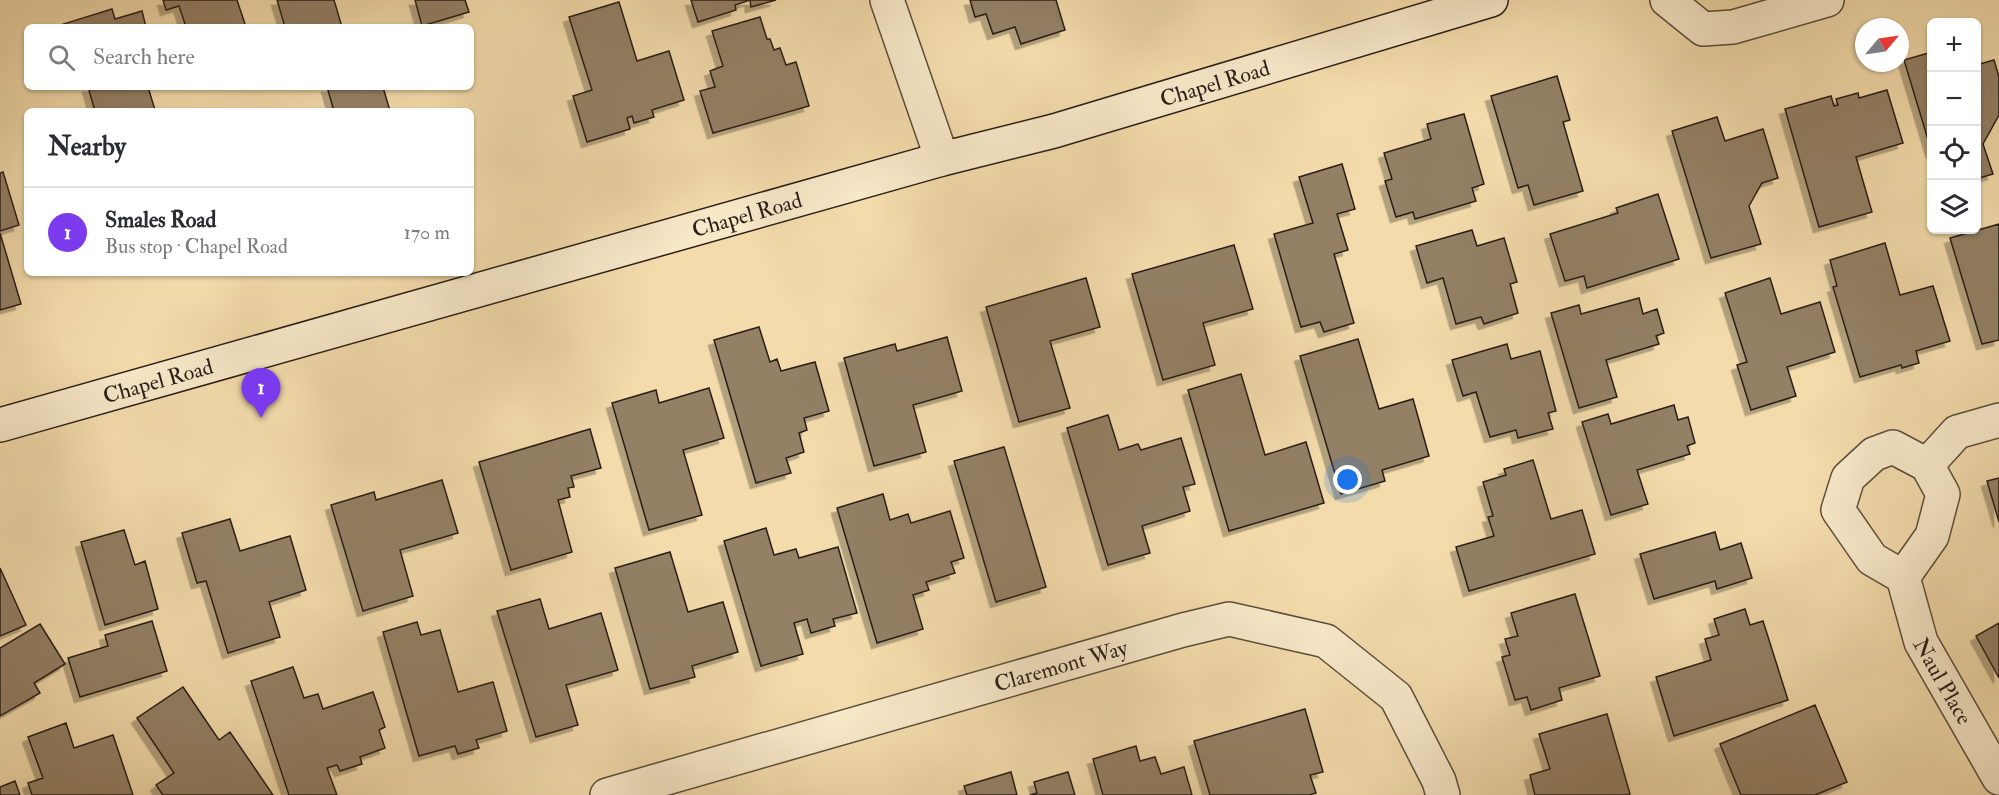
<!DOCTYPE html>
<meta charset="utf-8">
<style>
body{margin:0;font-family:"IM FELL Double Pica",serif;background:#f7f7f7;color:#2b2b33}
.controls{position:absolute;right:18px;top:18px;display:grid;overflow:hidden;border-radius:9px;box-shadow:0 2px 4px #0004}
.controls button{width:54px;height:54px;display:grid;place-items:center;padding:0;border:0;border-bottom:2px solid #e1e1e2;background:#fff;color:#2b2b33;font:30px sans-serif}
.compass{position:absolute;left:1855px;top:18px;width:54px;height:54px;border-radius:50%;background:#fff;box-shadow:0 2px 4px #0004;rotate:61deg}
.you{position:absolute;left:1348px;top:480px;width:21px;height:21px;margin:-15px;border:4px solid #fff;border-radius:50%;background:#1a73e8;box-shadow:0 0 0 9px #1a73e833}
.badge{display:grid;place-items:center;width:39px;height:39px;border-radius:50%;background:#7c3aed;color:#fff;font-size:20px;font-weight:700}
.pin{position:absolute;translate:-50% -50px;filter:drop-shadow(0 2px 3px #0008)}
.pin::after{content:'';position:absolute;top:32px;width:21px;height:18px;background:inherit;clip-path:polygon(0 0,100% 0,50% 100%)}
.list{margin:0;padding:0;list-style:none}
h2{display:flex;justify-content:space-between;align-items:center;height:78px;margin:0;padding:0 24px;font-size:26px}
h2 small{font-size:20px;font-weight:400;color:#7c7c81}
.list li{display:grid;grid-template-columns:39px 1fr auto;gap:18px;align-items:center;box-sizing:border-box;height:90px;padding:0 24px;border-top:2px solid #e1e1e2}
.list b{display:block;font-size:22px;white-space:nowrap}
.list p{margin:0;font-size:20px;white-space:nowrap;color:#7c7c81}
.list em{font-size:20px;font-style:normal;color:#7c7c81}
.icon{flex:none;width:33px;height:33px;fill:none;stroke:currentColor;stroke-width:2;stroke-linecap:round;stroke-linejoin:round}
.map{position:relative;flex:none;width:1999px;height:795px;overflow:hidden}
.search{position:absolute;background:#fff;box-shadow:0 2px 4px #0004;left:24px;top:24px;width:450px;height:66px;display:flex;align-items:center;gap:15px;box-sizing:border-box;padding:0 21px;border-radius:9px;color:#7c7c81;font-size:22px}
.panel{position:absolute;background:#fff;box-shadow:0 2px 4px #0004;left:24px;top:108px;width:450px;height:168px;border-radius:9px}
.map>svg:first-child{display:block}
</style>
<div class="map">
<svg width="1999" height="795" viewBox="0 0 1999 795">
<defs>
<filter id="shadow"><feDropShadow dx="-5.5" dy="5.5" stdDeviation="0" flood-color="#0004"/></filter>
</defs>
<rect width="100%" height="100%" fill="#f3dbab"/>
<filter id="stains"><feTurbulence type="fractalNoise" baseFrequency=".00333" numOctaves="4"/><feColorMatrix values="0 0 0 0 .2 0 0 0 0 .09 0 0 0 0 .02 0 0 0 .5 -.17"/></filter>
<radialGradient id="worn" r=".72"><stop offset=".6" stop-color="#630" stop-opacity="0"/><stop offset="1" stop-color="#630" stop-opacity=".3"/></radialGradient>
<path fill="#938065" stroke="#2a1e19" stroke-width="1.5" filter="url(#shadow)" d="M163 0H237L246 27H186L179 6 166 10Z
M277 0H334L342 27H285Z
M415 0H465L469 12 422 26Z
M691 0H776L751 7 750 0 735 5 736 10 698 22Z
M970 0H1056L1065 30 1021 44 1015 27 993 34 986 14 975 17Z
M619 2 637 61 669 51 684 100 652 110 654 117 634 123 632 116 627 118 630 129 587 142 573 96 592 90 569 17Z
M112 9 115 19 142 11 146 27H58L57 26Z
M760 17 767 39H770L774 50 780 48 786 65 796 62 809 106 713 133 700 91 715 87 710 71 723 66 712 31Z
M1932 52V153L1904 60Z
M1994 60 1999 77V115L1983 144 1993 174 1976 179V65Z
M1557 76 1570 120 1563 122 1583 191 1534 205 1528 185 1518 188 1491 96Z
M88 87H148L155 110 95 111Z
M327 87H383L390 111H334Z
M1887 90 1903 143 1856 157 1872 212 1819 227 1785 109 1831 96 1834 106 1838 105 1836 99 1858 93 1859 98Z
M1464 114 1484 184 1472 188 1476 201 1415 219 1413 212 1396 217 1385 181 1392 179 1384 153 1431 139 1427 124Z
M1717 117 1725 141 1763 129 1778 178 1762 183 1749 206 1761 244 1711 258 1672 131Z
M1342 164 1355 209 1337 214 1348 250 1334 254 1354 323 1324 332 1320 322 1301 327 1274 234 1313 223 1299 177Z
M3 172 19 225 0 231V173Z
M1658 194 1679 259 1587 288 1584 276 1565 281 1550 234 1618 213 1616 208Z
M1999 224V340L1982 344 1950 238Z
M1472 230 1477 246 1504 238 1517 282 1510 284 1518 313 1484 324 1481 317 1456 324 1443 278 1427 283 1416 246Z
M0 233 21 304 0 310Z
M1885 243 1900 295 1933 286 1950 341 1916 351 1919 363 1902 368 1901 365 1860 377 1833 287 1837 286 1830 260Z
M1234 245 1253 309 1203 323 1215 365 1163 380 1132 274Z
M1086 278 1100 327 1050 341 1070 408 1019 422 986 307Z
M1770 278 1781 314 1820 302 1835 352 1787 367 1796 396 1751 410 1737 365 1747 362 1725 293Z
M1639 298 1643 314 1657 309 1664 333 1656 336 1659 344 1606 360 1617 397 1579 408 1551 313 1579 305 1581 314Z
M759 327 770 362 777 359 781 371 815 362 829 411 804 418 807 430 799 433 804 452 786 458 791 473 756 483 714 340Z
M947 337 962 391 913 405 926 452 874 466 844 358 895 344 897 351Z
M1358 339 1379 409 1413 399 1429 456 1382 470 1385 481 1341 494 1300 356Z
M1507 344 1511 359 1540 351 1556 411 1548 413 1553 429 1518 438 1516 430 1490 437 1476 392 1463 396 1452 360Z
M1241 374 1265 455 1306 442 1324 503 1229 531 1188 390Z
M709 388 724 438 683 450 702 515 649 530 612 403 656 390 659 403Z
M1674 405 1678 420 1688 417 1695 443 1687 446 1690 454 1637 470 1648 504 1611 515 1582 422 1608 414 1611 424Z
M1108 415 1119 450 1138 444 1141 450 1181 438 1195 484 1183 487 1190 511 1142 526 1150 553 1108 565 1067 428Z
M590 429 601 468 571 476 574 487 568 488 570 497 558 500 572 552 511 570 479 462Z
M1004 447 1046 587 996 602 954 461Z
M1533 460 1551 519 1582 510 1595 554 1469 591 1456 547 1494 536 1488 517 1493 516 1483 482 1506 475 1504 469Z
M1999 478V522L1987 481Z
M442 480 458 533 400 550 413 596 363 611 331 505 374 492 376 500Z
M883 494 890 520 908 514 911 523 950 511 964 558 951 562 955 573 926 582 929 590 913 595 923 629 877 643 837 508Z
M230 519 240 551 290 536 306 590 269 602 280 637 228 653 206 581 197 583 182 533Z
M766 528 774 555 796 549 799 558 838 547 857 613 833 619 835 626 811 633 807 619 794 623 803 654 761 666 724 541Z
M124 530 135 565 145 561 158 609 105 625 81 542Z
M1715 532 1720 550 1741 543 1752 578 1717 589 1715 581 1654 599 1640 554Z
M670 552 688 612 723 602 738 652 692 666 695 677 650 689 615 568Z
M0 568 26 625 0 636Z
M1575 594 1600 676 1559 688 1562 700 1531 710 1527 697 1515 700 1502 657 1510 655 1505 639 1518 636 1511 613Z
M540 599 549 629 601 613 618 670 566 685 578 725 536 737 497 611Z
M1745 609 1750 625 1763 621 1788 700 1674 736 1656 677 1711 660 1705 639 1719 635 1714 619Z
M152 621 167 671 80 697 68 658 108 646 105 635Z
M417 622 421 635 440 630 458 692 493 682 507 731 476 740 479 748 458 754 455 746 419 756 383 632Z
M1999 623V678L1976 636Z
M40 624 65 664 34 683 40 693 0 716V648Z
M293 667 304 698 318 694 323 709 373 692 385 727 379 730 385 748 360 757 362 764 340 771 337 765 327 768 337 795H289L251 681Z
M183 687 219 740 230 732 273 795H163L156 785 174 773 137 718Z
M1815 705 1847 782 1815 795H1741L1720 744Z
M1305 709 1323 772 1310 775 1316 793 1309 795H1210L1194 741Z
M1607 714 1630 794 1625 795H1535L1530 775 1550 769 1539 734Z
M66 723 74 748 113 735 133 795H32L28 783 43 778 28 737Z
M1136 746 1140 761 1155 757 1161 774 1184 767 1192 795H1103L1093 759Z
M1011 772 1017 795H967L964 786Z
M1068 772 1075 795H1030L1037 793 1034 782Z
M15 781 20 795H0V787Z"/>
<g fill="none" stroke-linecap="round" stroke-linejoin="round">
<defs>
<g id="street">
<path d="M887 0 942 159"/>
<path d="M1667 0 1703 29 1733 27 1827 0"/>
<path d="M1927 465 1957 432 1999 420"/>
<path id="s1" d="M1903 577 1932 536 1943 494 1927 465 1893 447 1874 454 1848 478 1838 510 1872 559 1903 577 1921 642 1999 778"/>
<path id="s2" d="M607 795 1183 630 1229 619 1326 641 1396 697 1439 781 1443 795"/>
</g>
<g id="secondary">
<path id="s3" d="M0 425 942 159 1054 131 1491 0"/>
</g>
</defs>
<use href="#street" stroke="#5c4d3e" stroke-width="36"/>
<use href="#secondary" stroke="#2a1e19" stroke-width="36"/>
<use href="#street" stroke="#f7e8c8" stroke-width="33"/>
<use href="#secondary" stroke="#f7e8c8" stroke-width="33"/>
</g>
<g text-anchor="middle" stroke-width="6" stroke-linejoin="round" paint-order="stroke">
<g font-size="22" fill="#2a1e19" stroke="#f7e8c8">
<text dy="8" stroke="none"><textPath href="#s3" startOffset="1262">Chapel Road</textPath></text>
<text dy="8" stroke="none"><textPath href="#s3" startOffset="776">Chapel Road</textPath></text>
<text dy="8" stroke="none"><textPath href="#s3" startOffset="164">Chapel Road</textPath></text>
<text dy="8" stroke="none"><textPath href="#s2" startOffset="472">Claremont Way</textPath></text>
<text dy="8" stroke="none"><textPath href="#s1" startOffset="462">Naul Place</textPath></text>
</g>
</g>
<rect width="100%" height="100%" filter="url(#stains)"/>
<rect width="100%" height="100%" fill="url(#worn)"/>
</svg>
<div class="controls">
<button>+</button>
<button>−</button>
<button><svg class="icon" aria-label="locate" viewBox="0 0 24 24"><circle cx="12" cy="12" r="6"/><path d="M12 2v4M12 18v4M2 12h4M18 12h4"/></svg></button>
<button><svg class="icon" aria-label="layers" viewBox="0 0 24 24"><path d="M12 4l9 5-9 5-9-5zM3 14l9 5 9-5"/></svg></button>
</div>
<svg class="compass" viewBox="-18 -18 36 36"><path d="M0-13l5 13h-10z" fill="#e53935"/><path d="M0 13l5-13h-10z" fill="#7c7c81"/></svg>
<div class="you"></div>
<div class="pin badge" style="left:261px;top:418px">1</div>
<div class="search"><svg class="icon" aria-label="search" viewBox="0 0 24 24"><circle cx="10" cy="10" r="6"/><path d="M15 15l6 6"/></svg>Search here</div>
<section class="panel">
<h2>Nearby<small></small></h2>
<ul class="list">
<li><span class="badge">1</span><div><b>Smales Road</b><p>Bus stop · Chapel Road</p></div><em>170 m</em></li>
</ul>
</section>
</div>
